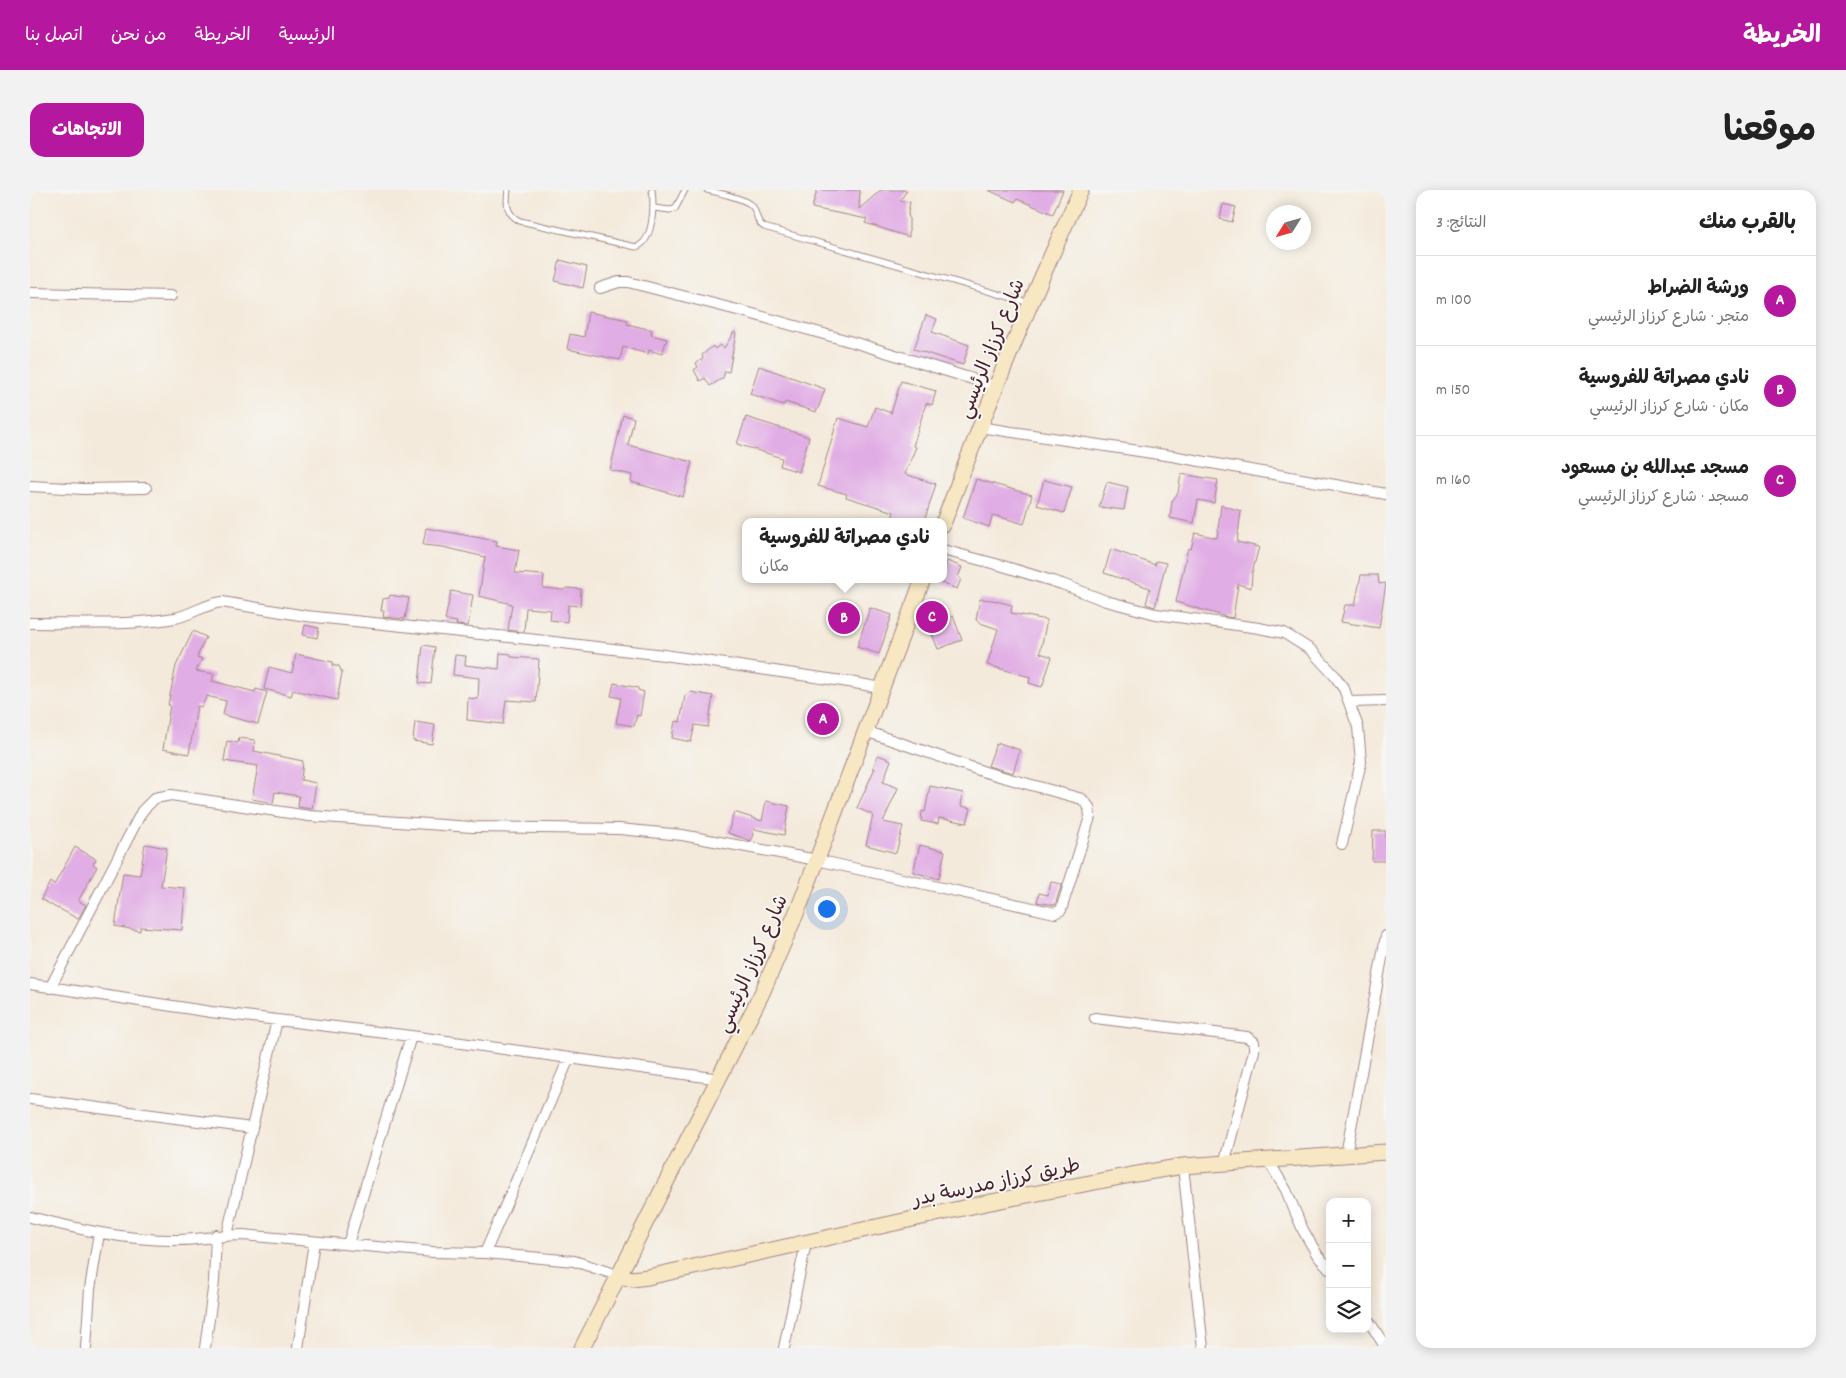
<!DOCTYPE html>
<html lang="ar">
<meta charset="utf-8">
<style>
body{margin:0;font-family:Dekko,"Playpen Sans Arabic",sans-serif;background:#f2f2f2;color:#222;direction:rtl}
.controls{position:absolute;right:15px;bottom:15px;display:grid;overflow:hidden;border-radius:10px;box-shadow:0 2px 12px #0003}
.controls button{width:45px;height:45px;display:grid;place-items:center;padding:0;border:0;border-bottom:1px solid #e0e0e0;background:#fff;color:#222;font:25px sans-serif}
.compass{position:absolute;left:1236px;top:15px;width:45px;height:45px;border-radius:50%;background:#fff;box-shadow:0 2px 12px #0003;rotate:233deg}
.you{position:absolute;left:796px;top:718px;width:18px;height:18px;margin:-12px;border:4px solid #fff;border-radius:50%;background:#1a73e8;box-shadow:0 0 0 8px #1a73e833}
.badge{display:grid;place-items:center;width:32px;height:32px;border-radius:50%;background:#b5179e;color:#fff;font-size:16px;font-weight:700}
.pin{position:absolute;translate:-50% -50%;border:2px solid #fff;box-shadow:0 1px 5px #0006}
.popup{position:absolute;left:712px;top:328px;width:205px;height:65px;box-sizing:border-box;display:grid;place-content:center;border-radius:10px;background:#fff;filter:drop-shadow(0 1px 4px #0005);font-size:16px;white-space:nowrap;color:#767676}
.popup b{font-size:19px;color:#222}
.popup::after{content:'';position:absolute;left:50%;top:100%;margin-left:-10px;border:10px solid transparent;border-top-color:#fff}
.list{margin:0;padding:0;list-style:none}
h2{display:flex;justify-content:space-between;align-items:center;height:65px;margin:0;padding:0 20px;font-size:21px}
h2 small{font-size:16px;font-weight:400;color:#767676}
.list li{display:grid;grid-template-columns:32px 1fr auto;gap:15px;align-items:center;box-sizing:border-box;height:90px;padding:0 20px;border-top:1px solid #e0e0e0}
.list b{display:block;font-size:19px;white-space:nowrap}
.list p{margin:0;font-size:16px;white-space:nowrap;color:#767676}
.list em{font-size:16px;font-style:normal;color:#767676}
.icon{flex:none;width:28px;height:28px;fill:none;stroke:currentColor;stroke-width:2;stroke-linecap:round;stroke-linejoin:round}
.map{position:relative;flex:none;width:1356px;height:1158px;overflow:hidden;direction:ltr;border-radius:15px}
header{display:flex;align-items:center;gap:30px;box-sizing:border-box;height:70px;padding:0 25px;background:#b5179e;color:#fff}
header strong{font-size:24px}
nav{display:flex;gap:28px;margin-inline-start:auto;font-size:18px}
.intro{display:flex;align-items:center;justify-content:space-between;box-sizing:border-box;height:120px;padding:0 30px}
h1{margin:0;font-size:35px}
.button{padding:12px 22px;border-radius:15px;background:#b5179e;color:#fff;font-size:18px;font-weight:700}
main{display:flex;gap:30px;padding:0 30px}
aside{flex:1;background:#fff;border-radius:15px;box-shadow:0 2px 12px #0003}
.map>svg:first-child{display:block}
</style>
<header>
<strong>الخريطة</strong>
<nav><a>الرئيسية</a><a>الخريطة</a><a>من نحن</a><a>اتصل بنا</a></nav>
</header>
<div class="intro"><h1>موقعنا</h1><a class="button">الاتجاهات</a></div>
<main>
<aside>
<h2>بالقرب منك<small>النتائج: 3</small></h2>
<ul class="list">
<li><span class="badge">A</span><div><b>ورشة الضراط</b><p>متجر · شارع كرزاز الرئيسي</p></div><em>100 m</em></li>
<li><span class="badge">B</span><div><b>نادي مصراتة للفروسية</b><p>مكان · شارع كرزاز الرئيسي</p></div><em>150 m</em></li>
<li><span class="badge">C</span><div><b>مسجد عبدالله بن مسعود</b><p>مسجد · شارع كرزاز الرئيسي</p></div><em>160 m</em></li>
</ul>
</aside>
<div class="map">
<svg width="1356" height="1158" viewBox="0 0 1356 1158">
<rect width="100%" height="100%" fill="#f6f6f2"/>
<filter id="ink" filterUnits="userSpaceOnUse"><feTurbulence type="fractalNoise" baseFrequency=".02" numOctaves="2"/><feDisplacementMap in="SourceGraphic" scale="10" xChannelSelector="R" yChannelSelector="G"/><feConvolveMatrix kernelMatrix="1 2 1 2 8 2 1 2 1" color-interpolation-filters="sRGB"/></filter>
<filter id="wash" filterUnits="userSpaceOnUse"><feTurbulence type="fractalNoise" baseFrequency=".0096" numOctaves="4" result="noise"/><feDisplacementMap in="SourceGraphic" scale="20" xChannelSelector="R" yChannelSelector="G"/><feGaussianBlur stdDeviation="1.12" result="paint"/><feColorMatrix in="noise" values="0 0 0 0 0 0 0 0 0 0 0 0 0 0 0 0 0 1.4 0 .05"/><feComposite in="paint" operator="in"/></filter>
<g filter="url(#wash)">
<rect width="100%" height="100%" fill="#f4eadb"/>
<g id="blocks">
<path fill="#e1ade5" d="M787 0H830L829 19 851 0H877L870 11 880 12 878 23 879 29V47L835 33 837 29 782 18Z
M958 0H1033L1023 24 987 9 985 12Z
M1193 14 1206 17 1202 32 1190 29Z
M530 70 557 77 553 98 525 91Z
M558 122 598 130 597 134 622 140 621 145 637 149 632 164 619 160 618 164 593 157 590 170 537 159 540 144 554 147Z
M896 125 907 129 902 142 939 155 933 175 884 159Z
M704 142 706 143 699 182 695 181 693 188 680 196 675 188 670 191 664 180 668 177 666 173 673 169 672 165 683 156 685 159 690 155 694 158Z
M729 176 795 199 788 219H787L786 222 755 212 754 215 720 204Z
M871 191 906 201 902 215 896 213 883 256 886 257 875 284 906 294 894 332H861L864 322 816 307 817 304 788 296 808 228 838 237 845 217 861 223Z
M593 225 604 228 598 255 662 272 653 307 601 292 602 285 580 280Z
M716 227 779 247 769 282 750 276 752 268 707 254Z
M1151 284 1188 290 1184 313 1168 310 1164 333 1140 328 1142 311 1148 303Z
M946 289 1002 305 994 334 963 325 959 337 933 328Z
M1014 290 1042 297 1034 323 1007 315Z
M1077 292 1098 297 1094 320 1069 317Z
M1191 315 1211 321 1207 352 1229 357 1222 383 1221 398 1208 394 1203 428 1193 426 1146 412 1158 358 1161 359 1165 343 1187 348Z
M396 338 467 351 466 356 489 360 485 383 514 385 513 398 534 400 536 398 551 399 550 416 538 415 537 432 520 430 521 420 496 418 494 442 478 440 482 414 449 406 455 367 413 357 393 355Z
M1081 359 1125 375 1126 371 1136 373 1125 417 1116 414 1120 398 1074 383Z
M917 371 932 377 928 387 931 389 927 399 909 392 910 389H913V383Z
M1331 385H1348L1349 394 1356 393 1349 438 1311 432 1315 415H1325Z
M421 401 443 405 438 436 426 435 427 432 415 430Z
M360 405 379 408 375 429 353 427 354 421H351L353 409 359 408Z
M950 409 962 410 982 415 981 423 1017 430 1010 463 1022 467 1012 497 999 493 1000 487 957 475 968 439 953 434 946 430Z
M840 418 862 425 849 464 827 457Z
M923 426 932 450 908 459 899 436Z
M275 435 289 438 287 448 273 445Z
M163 441 176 447 167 467 172 469 166 481 184 484 182 491 225 502 226 499 237 502 228 534 193 525 196 511 177 506 171 517 167 516 159 564 133 559 140 515H138L146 476Z
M393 455 405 457 401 494 389 493Z
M470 463 481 464V467L509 469 506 512 476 510 473 534 437 530 438 508 448 509 449 488 423 485 425 465 436 466 435 475 469 479Z
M266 464 303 472V476H309L312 483 307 510 263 500 261 506 234 499 239 477 262 483Z
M584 493 608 498V500L614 502 610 526 607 525 604 536 586 533 591 508 581 506Z
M660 502 683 506 678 537 665 535 661 552 642 548 645 531 650 532 655 506Z
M385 532 405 535 402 554 383 551Z
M209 548 225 550 224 561 273 571 271 590 286 593 282 619 268 617 269 606 245 602 243 613 222 609 228 576 194 571 197 551 208 553Z
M969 553 990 560 983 583 958 576 966 554 968 555Z
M848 565 861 570 853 592 868 598 853 632 873 636 866 663 836 655 843 625 827 618 845 578H843Z
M900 596 933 603 931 616 941 618 937 633 909 628 908 634 891 631 892 621 895 622Z
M736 611 759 616 754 645 724 639 721 651 698 643 704 622 732 631Z
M1343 641H1356V671H1342Z
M115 654 137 658 131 696 155 698 152 740 110 737V741L85 736 93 683 110 685Z
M890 655 915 661 909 689 883 682Z
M45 657 66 669 63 674 67 677 48 711 56 715 48 729 28 718V719L11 709 20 692 24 695Z
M1021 692 1032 694 1025 715 1007 712 1009 703 1018 705Z"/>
</g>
</g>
<g filter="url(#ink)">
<use href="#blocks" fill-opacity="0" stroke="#9f8483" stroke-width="1"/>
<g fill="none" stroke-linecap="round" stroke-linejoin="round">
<defs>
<path id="lane" d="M478 0C476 14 476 24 490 31L606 57C624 52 624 15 622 0
M677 0C688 3 716 8 723 17 728 24 725 31 734 37L1000 113
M624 18 640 20 645 19 655 0"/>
<path id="street" d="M570 98 589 92H598L719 123 833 155 965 196
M0 103 141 106
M949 237 1142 266 1356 304
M0 296 54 299 116 298
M913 360 973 376 1032 394 1076 411 1126 424 1229 438 1254 443 1281 460 1305 486 1314 499 1328 537 1331 572 1312 654
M0 433C48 433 98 436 145 428 161 425 175 414 192 412L276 426 498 449 634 465 819 492 852 498
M1320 512 1356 511
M0 794 181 822 381 846 690 889
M20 798 112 621 125 608 141 605 279 626 442 637 589 639 652 645 787 670 1025 723 1031 720 1060 627 1059 617 1052 609 955 582 835 541
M1065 828 1217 847 1224 852V861L1194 974
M0 909 222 938
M1316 965 1356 746
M1238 970 1256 1000 1273 1040 1288 1066 1300 1079
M1153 976 1173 1158
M0 1027C48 1039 98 1051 148 1050 170 1050 191 1045 213 1045L403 1062 455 1063 544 1071 590 1086
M197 1045 247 830
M318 1054 381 846
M455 1063 539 868
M1337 1128 1356 1158
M56 1158 60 1099 69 1043
M175 1158 184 1092 186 1045
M268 1158 284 1052
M754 1158 776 1053"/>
<path id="secondary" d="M913 334C955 221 1000 110 1051 0
M590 1086 602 1089 618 1087 956 1013 1101 985 1153 976 1356 962
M552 1158 732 803 771 712 893 389"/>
</defs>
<use href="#lane" stroke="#9f8483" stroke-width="7"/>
<use href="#street" stroke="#9f8483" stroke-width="12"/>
<use href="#secondary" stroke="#9f8483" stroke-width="17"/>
<use href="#lane" stroke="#fff" stroke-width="5"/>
<use href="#street" stroke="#fff" stroke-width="10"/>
<use href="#secondary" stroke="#f8e7c3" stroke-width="15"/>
</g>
</g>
<g text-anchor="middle" stroke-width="4" stroke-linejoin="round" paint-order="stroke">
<g font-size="20" fill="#4a1f2b" stroke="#f6f6f2">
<text transform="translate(960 158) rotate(-68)" y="7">شارع كرزاز الرئيسي</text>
<text transform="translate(721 773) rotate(-66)" y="7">شارع كرزاز الرئيسي</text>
<text transform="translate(966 991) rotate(-12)" y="7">طريق كرزاز مدرسة بدر</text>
</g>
</g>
</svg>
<div class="controls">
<button>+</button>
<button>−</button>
<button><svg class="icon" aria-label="layers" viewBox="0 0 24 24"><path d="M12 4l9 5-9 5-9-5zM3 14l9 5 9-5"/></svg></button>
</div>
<svg class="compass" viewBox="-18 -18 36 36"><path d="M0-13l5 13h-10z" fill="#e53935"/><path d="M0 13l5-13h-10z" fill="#767676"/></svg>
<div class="you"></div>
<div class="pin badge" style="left:793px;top:529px">A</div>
<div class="pin badge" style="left:814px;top:428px">B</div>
<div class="popup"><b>نادي مصراتة للفروسية</b>مكان</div>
<div class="pin badge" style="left:902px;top:427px">C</div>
</div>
</main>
